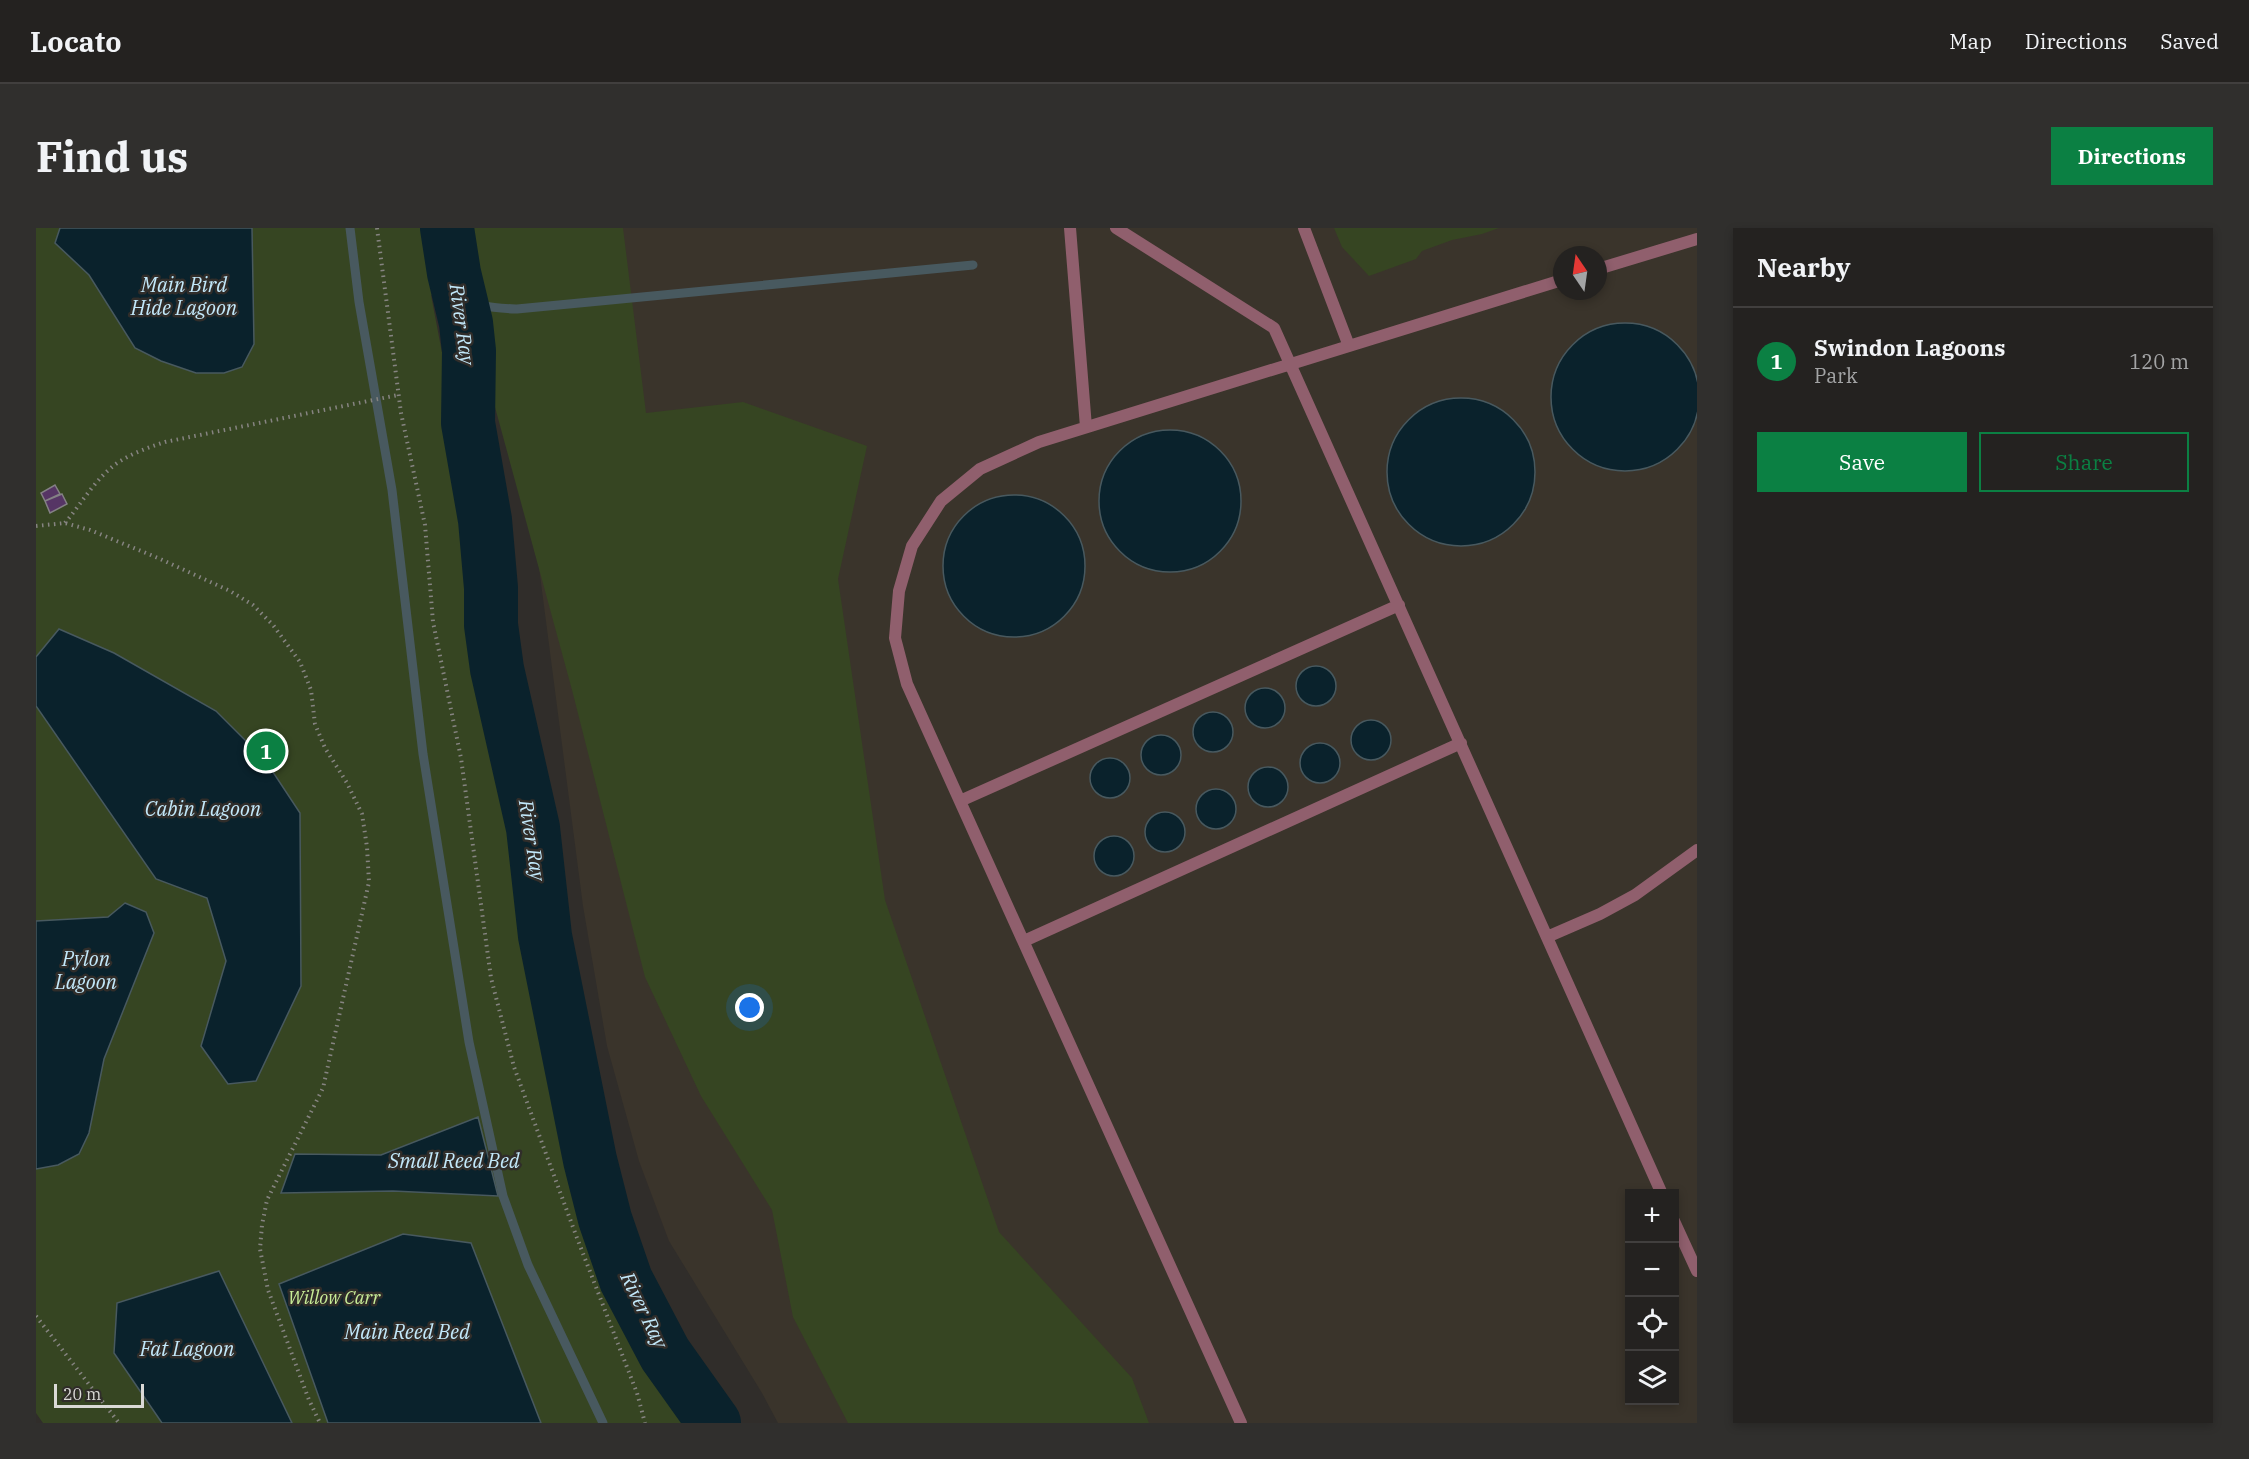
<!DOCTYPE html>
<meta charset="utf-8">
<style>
body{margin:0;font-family:"IBM Plex Serif",serif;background:#302f2d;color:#f1f3f6}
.controls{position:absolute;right:18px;bottom:18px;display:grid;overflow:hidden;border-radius:0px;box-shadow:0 3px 9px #0003}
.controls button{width:54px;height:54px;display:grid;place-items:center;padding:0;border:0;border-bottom:2px solid #413f3e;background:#242220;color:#f1f3f6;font:30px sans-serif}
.compass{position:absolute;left:1517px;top:18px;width:54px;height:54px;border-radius:50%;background:#242220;box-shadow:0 3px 9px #0003;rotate:347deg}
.scale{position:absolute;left:18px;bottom:15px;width:90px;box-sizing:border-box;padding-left:6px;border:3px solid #dad9d6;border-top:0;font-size:16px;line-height:21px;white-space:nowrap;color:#dad9d6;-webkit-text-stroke:4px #302d2a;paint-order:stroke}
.you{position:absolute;left:714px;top:780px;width:21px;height:21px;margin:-15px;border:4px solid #fff;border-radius:50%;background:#1a73e8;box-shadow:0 0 0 9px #1a73e833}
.badge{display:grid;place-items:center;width:39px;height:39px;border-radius:50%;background:#0b8043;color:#fff;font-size:20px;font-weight:700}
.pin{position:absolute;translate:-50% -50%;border:3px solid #fff;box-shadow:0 2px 6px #0006}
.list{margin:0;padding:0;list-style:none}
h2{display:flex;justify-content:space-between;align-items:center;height:78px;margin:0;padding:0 24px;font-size:26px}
h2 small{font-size:20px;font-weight:400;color:#a3a4a5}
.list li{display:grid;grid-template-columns:39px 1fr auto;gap:18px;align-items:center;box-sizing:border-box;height:108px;padding:0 24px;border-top:2px solid #413f3e}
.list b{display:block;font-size:22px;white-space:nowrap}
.list p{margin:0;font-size:20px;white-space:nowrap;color:#a3a4a5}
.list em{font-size:20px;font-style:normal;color:#a3a4a5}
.actions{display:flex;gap:12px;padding:18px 24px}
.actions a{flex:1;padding:14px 0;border:2px solid #0b8043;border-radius:0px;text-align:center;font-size:21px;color:#0b8043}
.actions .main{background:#0b8043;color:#fff}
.icon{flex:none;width:33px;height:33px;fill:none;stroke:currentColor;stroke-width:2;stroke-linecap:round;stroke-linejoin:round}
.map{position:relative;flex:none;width:1661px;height:1195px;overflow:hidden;border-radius:0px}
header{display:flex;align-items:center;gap:36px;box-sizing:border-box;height:84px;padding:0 30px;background:#242220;border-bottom:2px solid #413f3e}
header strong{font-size:28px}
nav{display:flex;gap:33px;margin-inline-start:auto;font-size:21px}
.intro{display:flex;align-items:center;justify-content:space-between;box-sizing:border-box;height:144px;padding:0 36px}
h1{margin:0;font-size:42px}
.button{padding:15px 27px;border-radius:0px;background:#0b8043;color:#fff;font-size:21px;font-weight:700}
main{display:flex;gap:36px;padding:0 36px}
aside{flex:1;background:#242220;border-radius:0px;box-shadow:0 3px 9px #0003}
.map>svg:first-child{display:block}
</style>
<header>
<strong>Locato</strong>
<nav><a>Map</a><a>Directions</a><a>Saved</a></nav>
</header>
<div class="intro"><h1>Find us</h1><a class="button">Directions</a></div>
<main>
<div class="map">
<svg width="1661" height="1195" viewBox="0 0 1661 1195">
<rect width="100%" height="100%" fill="#302d2a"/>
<path fill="#3a342b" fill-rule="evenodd" d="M469 0H1661V1195H742L726 1165 633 1013 603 933 571 818 547 678 469 78ZM1526 27H1562V63H1526ZM1594 966H1638V1172H1594Z"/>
<path fill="#364522" d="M0 0H587L610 185 707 174 831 218 802 351 849 672 963 1004 1096 1150 1113 1195H812L757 1089 736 982 665 868 609 749 536 462 432 80 395 67 412 156 432 298 433 374 489 671 512 833 541 970 568 1033 642 1178 654 1195H7L0 1185Z
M1298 0H1463L1446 6 1416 12 1386 23 1380 31 1333 48 1306 19Z"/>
<path fill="#0a222c" stroke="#48595f" stroke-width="1.5" d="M24 0H216L218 116 206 139 188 145H160L125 133 99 120 53 47 19 15Z
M1515 169a74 74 0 1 1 148 0a74 74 0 1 1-148 0Z
M1351 244a74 74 0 1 1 148 0a74 74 0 1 1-148 0Z
M1063 273a71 71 0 1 1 142 0a71 71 0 1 1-142 0Z
M907 338a71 71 0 1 1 142 0a71 71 0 1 1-142 0Z
M23 401 78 425 180 483 229 532 264 585 265 758 220 853 192 856 165 818 190 733 171 670 120 651 0 478V429Z
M1260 458a20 20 0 1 1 40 0a20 20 0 1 1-40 0Z
M1209 480a20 20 0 1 1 40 0a20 20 0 1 1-40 0Z
M1157 504a20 20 0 1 1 40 0a20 20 0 1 1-40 0Z
M1315 512a20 20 0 1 1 40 0a20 20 0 1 1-40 0Z
M1105 527a20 20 0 1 1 40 0a20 20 0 1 1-40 0Z
M1264 535a20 20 0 1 1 40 0a20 20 0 1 1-40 0Z
M1054 550a20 20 0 1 1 40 0a20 20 0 1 1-40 0Z
M1212 559a20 20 0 1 1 40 0a20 20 0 1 1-40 0Z
M1160 581a20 20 0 1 1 40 0a20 20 0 1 1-40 0Z
M1109 604a20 20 0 1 1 40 0a20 20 0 1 1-40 0Z
M1058 628a20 20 0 1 1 40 0a20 20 0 1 1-40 0Z
M89 675 110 684 118 705 68 831 53 905 43 926 22 937 0 941V693L72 689Z
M442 889 462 968 357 963 245 965 259 926 345 927Z
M367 1006 435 1015 505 1195H292L243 1056Z
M183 1043 256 1195H126L78 1125 81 1075Z"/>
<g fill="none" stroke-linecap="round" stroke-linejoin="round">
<path stroke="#48595f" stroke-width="9" d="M314 0 323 74 356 262 387 526 433 814 467 968 492 1037 567 1195
M421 60C444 80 451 80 481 81L937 37"/>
<path stroke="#0a222c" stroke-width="54" d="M411 0 418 45 430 95 433 123 432 195 449 292 455 360V397L461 441 497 600 509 708 554 932 569 991 590 1052 629 1126 678 1195"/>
</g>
<path fill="#563565" stroke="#848185" stroke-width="1.5" d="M19 257 24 266 9 273 5 265Z
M26 266 31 276 14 285 9 273Z"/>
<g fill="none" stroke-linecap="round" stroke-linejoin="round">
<path stroke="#868481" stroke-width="4" stroke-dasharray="1.5 4.5" stroke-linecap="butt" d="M341 0 365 185 389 297 397 394 425 530 455 750 478 839 541 1010 601 1165 609 1195
M29 295C46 275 62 246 86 232 99 224 114 219 129 214L362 167
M0 298 29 295 54 302 122 330 194 363 217 377 237 397 264 434 275 462 279 496 289 520 311 555 326 586 331 619 333 654 287 860 231 972 226 997 224 1021 232 1062 273 1172 284 1195
M0 1088 83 1195"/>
<path stroke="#905f6d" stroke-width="12" d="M1034 0 1050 199
M1080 0 1238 100 1626 966
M1268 0 1313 118
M1562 41 1661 11
M924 573 1363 377
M1511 709 1564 686 1599 667 1661 622
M988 713 1425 515
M1638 993 1661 1043
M1205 1195 871 456 859 410 863 363 876 318 905 273 944 241 1003 214 1526 52"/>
</g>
<g text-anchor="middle" stroke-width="5" stroke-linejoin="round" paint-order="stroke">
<g font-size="18" font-style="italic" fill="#c8ed98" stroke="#302d2a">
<text x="298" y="1076">Willow Carr</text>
</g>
<g font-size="20" font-style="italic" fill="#c3e9fb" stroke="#302d2a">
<text x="148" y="64">Main Bird<tspan x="148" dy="23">Hide Lagoon</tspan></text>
<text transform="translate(426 96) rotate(82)" y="7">River Ray</text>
<text x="167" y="588">Cabin Lagoon</text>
<text transform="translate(496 612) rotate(81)" y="7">River Ray</text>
<text x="50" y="738">Pylon<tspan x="50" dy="23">Lagoon</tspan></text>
<text x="418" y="940">Small Reed Bed</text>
<text transform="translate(608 1082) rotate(64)" y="7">River Ray</text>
<text x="371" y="1111">Main Reed Bed</text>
<text x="151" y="1128">Fat Lagoon</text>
</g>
</g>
</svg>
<div class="controls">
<button>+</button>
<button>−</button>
<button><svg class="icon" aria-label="locate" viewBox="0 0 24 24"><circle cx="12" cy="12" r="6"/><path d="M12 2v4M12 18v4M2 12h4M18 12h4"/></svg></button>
<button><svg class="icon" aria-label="layers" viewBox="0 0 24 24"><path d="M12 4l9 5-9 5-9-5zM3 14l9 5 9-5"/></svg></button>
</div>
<svg class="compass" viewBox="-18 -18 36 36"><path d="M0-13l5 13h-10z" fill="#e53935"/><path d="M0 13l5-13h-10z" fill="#a3a4a5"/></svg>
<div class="scale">20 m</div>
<div class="you"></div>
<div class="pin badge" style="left:230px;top:523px">1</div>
</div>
<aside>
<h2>Nearby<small></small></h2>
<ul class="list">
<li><span class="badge">1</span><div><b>Swindon Lagoons</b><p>Park</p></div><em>120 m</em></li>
</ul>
<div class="actions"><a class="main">Save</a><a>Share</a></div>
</aside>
</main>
